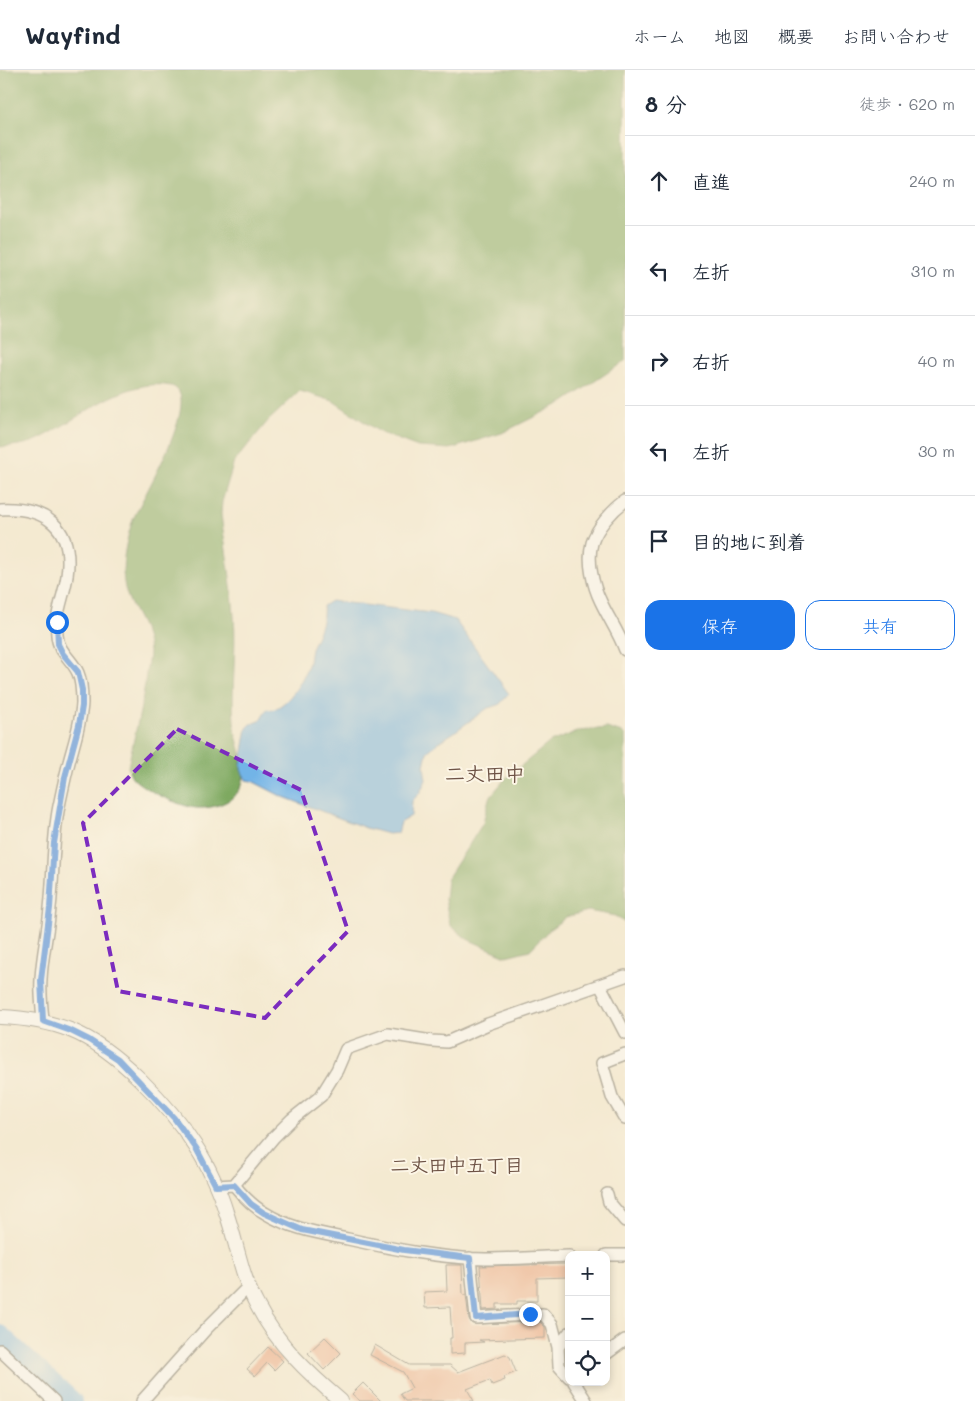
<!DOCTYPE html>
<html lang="ja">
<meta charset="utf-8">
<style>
body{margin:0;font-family:Mali,"Klee One",sans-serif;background:#f2f2f3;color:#1f2937}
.controls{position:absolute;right:15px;bottom:15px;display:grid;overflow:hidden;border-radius:10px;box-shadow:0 2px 8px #0003}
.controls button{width:45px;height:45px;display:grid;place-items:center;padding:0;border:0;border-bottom:1px solid #e0e1e3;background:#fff;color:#1f2937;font:25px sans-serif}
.stop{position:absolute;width:15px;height:15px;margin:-11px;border:4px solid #1a73e8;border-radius:50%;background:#fff}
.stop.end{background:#1a73e8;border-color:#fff;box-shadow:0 1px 5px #0008}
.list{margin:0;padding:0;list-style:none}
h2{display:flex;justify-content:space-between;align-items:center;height:65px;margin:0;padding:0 20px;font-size:21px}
h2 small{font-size:16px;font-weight:400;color:#747a83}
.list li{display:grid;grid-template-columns:32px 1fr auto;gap:15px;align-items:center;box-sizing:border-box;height:90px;padding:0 20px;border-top:1px solid #e0e1e3}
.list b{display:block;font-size:19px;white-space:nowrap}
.list em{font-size:16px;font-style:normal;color:#747a83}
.actions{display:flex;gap:10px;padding:15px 20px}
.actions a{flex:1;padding:11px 0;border:1px solid #1a73e8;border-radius:15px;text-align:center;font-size:18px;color:#1a73e8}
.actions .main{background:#1a73e8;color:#fff}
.icon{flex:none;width:28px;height:28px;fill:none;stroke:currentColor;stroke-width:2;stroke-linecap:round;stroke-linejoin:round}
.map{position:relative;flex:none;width:625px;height:1331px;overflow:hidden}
header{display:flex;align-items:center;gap:30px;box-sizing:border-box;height:70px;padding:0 25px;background:#fff;border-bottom:1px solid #e0e1e3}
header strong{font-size:24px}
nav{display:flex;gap:28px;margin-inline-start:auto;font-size:18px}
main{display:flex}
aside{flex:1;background:#fff}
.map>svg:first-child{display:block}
</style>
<header>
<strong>Wayfind</strong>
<nav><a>ホーム</a><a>地図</a><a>概要</a><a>お問い合わせ</a></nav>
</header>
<main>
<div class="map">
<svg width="625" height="1331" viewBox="0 0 625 1331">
<rect width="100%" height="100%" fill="#fcf5e5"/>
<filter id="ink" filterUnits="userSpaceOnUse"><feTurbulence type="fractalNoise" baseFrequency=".02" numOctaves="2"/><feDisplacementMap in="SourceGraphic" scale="10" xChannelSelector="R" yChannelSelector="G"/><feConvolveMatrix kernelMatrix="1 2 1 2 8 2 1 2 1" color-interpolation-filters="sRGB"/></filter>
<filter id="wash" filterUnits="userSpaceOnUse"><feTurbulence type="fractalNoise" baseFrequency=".0096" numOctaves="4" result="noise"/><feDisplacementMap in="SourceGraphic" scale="20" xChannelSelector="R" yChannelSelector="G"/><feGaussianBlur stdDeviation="1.12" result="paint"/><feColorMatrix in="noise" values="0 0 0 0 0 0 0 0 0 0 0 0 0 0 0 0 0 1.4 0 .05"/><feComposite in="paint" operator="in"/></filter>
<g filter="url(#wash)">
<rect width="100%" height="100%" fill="#f4ead1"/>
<path fill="#7ea961" stroke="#546a46" d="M0 0H625V291L564 332 502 363 450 379 418 377 381 363 333 331 300 321 268 351 234 392 222 432 221 444C225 478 232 512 234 546 237 581 231 617 234 652 235 673 251 698 240 719 232 733 212 739 197 738 181 737 142 719 132 707 130 704 129 700 128 697 134 666 143 635 146 604 147 597 149 589 149 582 148 558 130 540 125 518 120 496 126 472 132 452 139 432 206 325 171 316 124 306 76 352 37 370 26 375 12 376 0 377Z
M607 658 625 664V853L615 846 588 841 566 847 549 860 530 880 506 886 467 869 450 855 445 830 447 809 483 753 489 728 505 709 550 672 579 661Z"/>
<path fill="#72b4e7" stroke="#4e7089" d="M331 531 431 543 455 550 509 624 499 635 488 638 453 663 439 672 427 682 424 696 426 710 419 724 412 731 411 746 401 752 398 763 388 764 366 758 281 726 252 711 246 710 241 700V693L247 658 251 654 260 651 267 639 272 640C290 634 304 609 309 592 310 587 310 581 312 576 318 564 325 549 323 536Z"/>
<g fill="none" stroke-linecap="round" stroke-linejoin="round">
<path stroke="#72b4e7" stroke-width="20" d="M0 1265 72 1331"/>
</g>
<g id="blocks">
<path fill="#eb9c77" d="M569 1194V1207L537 1208V1231H517V1234H497V1239L483 1240 480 1196Z
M446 1195H462L463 1225H466L469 1249 472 1254 540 1252 545 1257V1268L479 1270 484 1272 465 1273V1283L450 1284V1268H452L450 1237 425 1238 424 1222 447 1221Z
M325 1267 341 1283 324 1300 308 1283Z
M375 1275 409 1295H450L458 1302 505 1284 510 1287 516 1302 504 1307 505 1310 492 1315 490 1310 467 1319 474 1331H405L400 1324 412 1318 403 1302 370 1285Z
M268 1277 283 1291 274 1300 267 1293 255 1306 247 1299Z
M363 1313 381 1331H360L352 1324Z"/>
</g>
</g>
<g filter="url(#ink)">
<use href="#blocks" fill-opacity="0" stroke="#716e65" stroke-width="1"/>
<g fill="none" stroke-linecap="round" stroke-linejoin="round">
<defs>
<path id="minor" d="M625 431C613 440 597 457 592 473 587 491 593 516 601 532 609 549 619 563 625 580
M0 439C45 437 74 456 67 506 64 527 55 543 57 565 58 582 72 589 78 603 82 612 82 624 82 633 81 653 74 673 69 692 65 707 62 722 59 736 52 770 54 804 50 838 48 862 42 886 41 909 40 923 42 937 43 951
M600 915 625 963
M625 984 602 993 612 1027 625 1049
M234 1115C243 1126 252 1136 265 1143 291 1159 319 1163 348 1169 393 1179 439 1188 485 1189 513 1189 541 1187 569 1186
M216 1116 234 1115 274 1067 292 1049 321 1026 337 1000 346 979 388 964 432 971 447 972 488 954 625 906
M607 1124 609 1132 625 1151
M606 1185H625
M470 1188 476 1248 543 1244 552 1254 558 1277
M569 1263 558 1277 559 1296 569 1307
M0 1280 54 1331
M606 1284 625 1270
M574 1312 586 1331
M142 1331 206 1259 248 1217"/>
<path id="tertiary" d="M0 947C25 948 47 951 70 960 116 978 170 1036 196 1077 208 1095 220 1122 226 1142 237 1173 241 1206 257 1235 277 1274 308 1303 341 1331"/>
</defs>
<use href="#minor" stroke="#716e65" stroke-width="14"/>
<use href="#tertiary" stroke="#716e65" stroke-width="16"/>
<use href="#minor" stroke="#fff" stroke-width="11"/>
<use href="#tertiary" stroke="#fff" stroke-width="14"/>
</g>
</g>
<g fill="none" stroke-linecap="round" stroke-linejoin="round" filter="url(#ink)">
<path stroke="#1a73e8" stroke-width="6" d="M57 552 58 574 63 584 78 602 82 620V636L79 655 65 707 54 773 50 838 41 910 43 951 71 961 89 970 118 989 174 1048 196 1078 216 1116 234 1115 251 1134 264 1143 302 1160 404 1180 470 1188 476 1248 530 1244"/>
</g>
<path d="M0 0H625V1331H0ZM177 659 301 720 348 861 265 948 118 921 83 753Z" fill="#f4ead1" fill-opacity=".55" fill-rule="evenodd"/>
<path fill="none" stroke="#7b2cbf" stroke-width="4" stroke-dasharray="10 6" stroke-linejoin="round" d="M177 659 301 720 348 861 265 948 118 921 83 753Z"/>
<g text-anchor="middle" stroke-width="4" stroke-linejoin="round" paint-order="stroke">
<g font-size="19" font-weight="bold" fill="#6e5346" stroke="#fcf5e5">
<text x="457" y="1102">二丈田中五丁目</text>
</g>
<g font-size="20" font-weight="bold" fill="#6e5346" stroke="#fcf5e5">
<text x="485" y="711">二丈田中</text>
</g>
</g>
</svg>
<div class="controls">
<button>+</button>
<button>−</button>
<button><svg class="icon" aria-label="locate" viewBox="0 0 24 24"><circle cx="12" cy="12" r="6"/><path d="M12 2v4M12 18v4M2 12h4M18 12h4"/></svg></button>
</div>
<div class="stop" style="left:57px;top:552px"></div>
<div class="stop end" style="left:530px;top:1244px"></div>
</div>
<aside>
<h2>8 分<small>徒歩 · 620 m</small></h2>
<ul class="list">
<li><svg class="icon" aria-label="ahead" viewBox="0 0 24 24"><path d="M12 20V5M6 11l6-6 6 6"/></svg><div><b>直進</b></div><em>240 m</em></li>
<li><svg class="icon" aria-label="left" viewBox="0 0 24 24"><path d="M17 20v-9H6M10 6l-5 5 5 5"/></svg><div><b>左折</b></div><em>310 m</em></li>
<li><svg class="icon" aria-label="right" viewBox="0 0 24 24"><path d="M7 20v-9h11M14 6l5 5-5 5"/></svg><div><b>右折</b></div><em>40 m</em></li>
<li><svg class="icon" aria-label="left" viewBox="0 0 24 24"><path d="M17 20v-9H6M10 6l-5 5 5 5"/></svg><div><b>左折</b></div><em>30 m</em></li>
<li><svg class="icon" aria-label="arrive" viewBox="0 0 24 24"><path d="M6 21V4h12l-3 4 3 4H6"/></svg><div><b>目的地に到着</b></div></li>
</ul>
<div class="actions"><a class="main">保存</a><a>共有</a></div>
</aside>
</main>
